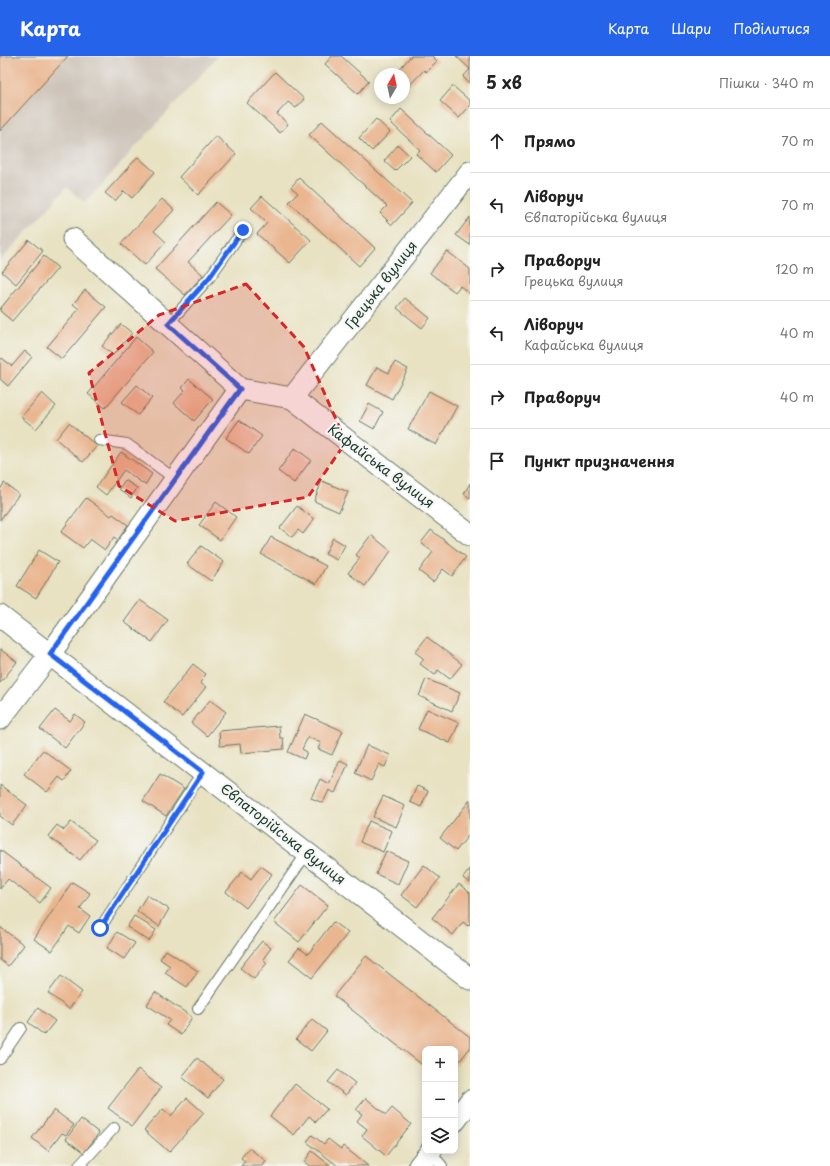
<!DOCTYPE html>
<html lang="uk">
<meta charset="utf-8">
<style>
body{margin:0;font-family:"Playpen Sans",sans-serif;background:#f6f6f6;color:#222}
.controls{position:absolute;right:12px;bottom:12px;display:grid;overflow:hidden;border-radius:8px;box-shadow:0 2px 10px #0003}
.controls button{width:36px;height:36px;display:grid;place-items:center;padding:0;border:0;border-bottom:1px solid #e0e0e0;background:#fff;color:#222;font:20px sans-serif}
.compass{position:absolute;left:374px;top:12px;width:36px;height:36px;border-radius:50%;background:#fff;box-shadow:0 2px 10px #0003;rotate:9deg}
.stop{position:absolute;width:12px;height:12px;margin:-9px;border:3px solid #2563eb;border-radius:50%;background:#fff}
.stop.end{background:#2563eb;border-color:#fff;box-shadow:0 1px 4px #0008}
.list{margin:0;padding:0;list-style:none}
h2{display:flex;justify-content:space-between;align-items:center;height:52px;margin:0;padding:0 16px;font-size:17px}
h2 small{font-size:13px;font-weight:400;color:#767676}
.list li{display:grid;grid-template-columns:26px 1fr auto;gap:12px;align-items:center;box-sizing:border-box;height:64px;padding:0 16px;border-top:1px solid #e0e0e0}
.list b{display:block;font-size:15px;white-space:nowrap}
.list p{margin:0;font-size:13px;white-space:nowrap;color:#767676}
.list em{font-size:13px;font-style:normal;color:#767676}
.icon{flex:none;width:22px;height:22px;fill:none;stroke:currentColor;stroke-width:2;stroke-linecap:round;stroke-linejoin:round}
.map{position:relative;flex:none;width:470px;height:1110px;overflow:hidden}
header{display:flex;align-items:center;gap:24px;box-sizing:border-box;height:56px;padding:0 20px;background:#2563eb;color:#fff}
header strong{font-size:19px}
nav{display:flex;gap:22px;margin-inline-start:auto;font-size:14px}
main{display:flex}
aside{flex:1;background:#fff}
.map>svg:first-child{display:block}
</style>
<header>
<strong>Карта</strong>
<nav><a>Карта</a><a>Шари</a><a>Поділитися</a></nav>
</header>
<main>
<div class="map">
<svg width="470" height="1110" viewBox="0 0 470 1110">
<rect width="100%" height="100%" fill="#f6f6f2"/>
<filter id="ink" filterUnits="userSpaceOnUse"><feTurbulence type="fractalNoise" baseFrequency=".025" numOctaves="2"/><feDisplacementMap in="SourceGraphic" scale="8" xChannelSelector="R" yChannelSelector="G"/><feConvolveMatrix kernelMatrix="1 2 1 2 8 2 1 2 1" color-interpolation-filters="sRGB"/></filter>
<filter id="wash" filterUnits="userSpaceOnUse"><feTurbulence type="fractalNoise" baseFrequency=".012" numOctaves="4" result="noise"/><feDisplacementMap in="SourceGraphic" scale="16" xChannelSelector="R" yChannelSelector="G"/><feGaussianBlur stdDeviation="0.9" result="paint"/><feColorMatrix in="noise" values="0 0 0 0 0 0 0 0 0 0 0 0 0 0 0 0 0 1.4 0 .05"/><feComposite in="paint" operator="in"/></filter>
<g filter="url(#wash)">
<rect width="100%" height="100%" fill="#e8e2c2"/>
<path fill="#ccc2b8" d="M0 0H218L85 147 67 131 0 205Z"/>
<g id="blocks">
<path fill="#eab690" d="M0 0H68L0 75Z
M332 0H341L369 25 358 38 325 8Z
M411 0H432L437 5 426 16 424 14 404 35V18H395Z
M456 0H470V13Z
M470 13V28L463 21Z
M275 16 304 43 296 52 288 46 277 58 288 68 280 77 247 47Z
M453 30 470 45V50L459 62 440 45Z
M401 53 451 99 436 116 416 98 420 94 390 66Z
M376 63 390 76 372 95 359 82Z
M322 65 412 147 392 169 380 157 387 150 309 79Z
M216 80 236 98 198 139 179 121Z
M398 89 410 100 395 115 384 105Z
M138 101 155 116 132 142 124 135 115 145 105 137Z
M299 122 375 192 359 210 289 146 298 137 291 131Z
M262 140 311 184 290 207 257 178 267 167 251 152Z
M162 143 174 154 154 175 166 186 145 209 121 188Z
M216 146 231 159 188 206 203 219 185 239 155 213Z
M470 161V189L456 179Z
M29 184 43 195 16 228 2 216Z
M447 195 470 213V238L460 230 455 236 430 217Z
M44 200 58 212 12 265 0 255V253Z
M85 234 106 251 62 303 47 291 79 253 73 248Z
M405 242 430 262 422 272 397 252Z
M121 268 132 277 113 299 102 290Z
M136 281 153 296 105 352 88 338Z
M25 295 32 301 8 330 0 323V305L2 302 12 310Z
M395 306 408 313 392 343 367 329 377 311 389 317Z
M189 323 213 343 194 365 174 347 185 334 182 332Z
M137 329 152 342 138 359 122 346Z
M429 335 457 350 436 389 408 373Z
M42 337 56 350 36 373 21 361Z
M369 348 383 356 374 373 360 365Z
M239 364 262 380 249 398 226 382Z
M69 367 97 390 83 406 56 383Z
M295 392 311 404 294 427 278 415Z
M121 396 152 418 145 429 124 414 106 439 96 431Z
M125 424 137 432 131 442 119 433Z
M322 425 348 436 339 456 314 445Z
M4 427 19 438 0 464V434Z
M470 427V442L464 438Z
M86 442 111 460 113 458 128 469 118 484 114 481 105 494 90 483 83 492 61 476Z
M216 446 236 461 220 484 199 469Z
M297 450 314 463 303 478 298 474 292 481 280 472Z
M431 474 466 501 452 520 443 513 433 526 419 515 433 496 421 487Z
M371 479 391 495 365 530 348 517 360 502 356 499Z
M271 481 326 510 316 528 261 498Z
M333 482 345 489 337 504 325 498Z
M201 490 224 506 211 525 187 508Z
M39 494 58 506 36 542 17 530Z
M140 544 168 564 152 586 124 566Z
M427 581 462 608 450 623 438 614 435 619 420 608 424 603 415 596Z
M0 593 17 606 0 627Z
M193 608 206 618 200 627 206 631 182 661 163 646Z
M426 623 460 637 452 655 419 640Z
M210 644 226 656 207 680 191 667Z
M427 653 459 667 450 687 418 673Z
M55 654 70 665 75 658 85 666 65 692 40 673Z
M305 658 343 675 332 699 318 693 321 687 308 681 302 693 307 696 304 703 288 696Z
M279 670 280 682H283L284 693 241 697 240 688 220 690 219 675Z
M367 689 390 699 385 711 379 708 371 725 355 717Z
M43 694 71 715 64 725 59 721 47 736 24 718Z
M340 704 348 708 335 737 329 734 323 747 311 742 320 723 329 728Z
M160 718 184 733 166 760 143 745Z
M0 729 27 749 12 769 0 760Z
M417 730 428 735 421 751 410 746Z
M383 740 405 750 396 771 373 761Z
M470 744V777L456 795 440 782Z
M369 765 392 775 383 796 360 786Z
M71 766 96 784 80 804 48 780 57 769 64 774Z
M0 794 51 832 40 847 8 823 0 833Z
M386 795 408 805 398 828 376 818Z
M424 809 440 822 417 851 401 839Z
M261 810 272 818 246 852 226 836 242 816 251 823Z
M470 813V827L463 822Z
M72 826 90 837 80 853 90 860 79 877 69 870 52 895 34 883Z
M459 828 470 837V868L468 870 463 866 453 879 432 862Z
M302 829 328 849 299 886 274 866Z
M147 839 169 853 159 870 137 855Z
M134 860 156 874 149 885 127 871Z
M333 866 348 877 312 922 289 904 299 892 308 898Z
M0 871 24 889 8 910 0 904Z
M117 876 135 887 124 903 107 892Z
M262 885 271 892 263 903 267 907 254 923 240 912Z
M166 894 198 915 187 931 165 917 170 910 160 903Z
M366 900 470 981V992L455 1011V993H425V1011L334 940Z
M61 920 82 936 69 953 48 937Z
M155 936 192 961 181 979 166 969 170 964 147 949Z
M38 952 55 965 44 979 28 966Z
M312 963 327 975 311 995 296 983Z
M197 1002 223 1023 208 1042 182 1021Z
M138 1013 161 1032 132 1070 108 1052Z
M338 1014 355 1027 346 1039 328 1026Z
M295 1028 327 1053 316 1066 309 1060 294 1079 270 1060Z
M187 1042 204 1057 169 1096 144 1074 163 1053 171 1060Z
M366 1042 386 1059 392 1052 411 1068 386 1100 362 1080 367 1073 357 1065 362 1058 356 1054Z
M54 1054 74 1069 66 1079 62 1077 48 1095 32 1082Z
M81 1063 99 1077 84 1097 66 1083Z
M312 1079 324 1088 328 1083 341 1093 343 1090 368 1110H338L307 1086Z
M249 1092 266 1105 263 1110H241L245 1105 241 1102Z
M312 1095 331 1110H310L304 1106Z"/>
</g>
</g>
<g filter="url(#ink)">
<use href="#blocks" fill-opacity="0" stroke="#657766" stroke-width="1"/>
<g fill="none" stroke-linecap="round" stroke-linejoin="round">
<defs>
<path id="lane" d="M168 268 209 222 243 174
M99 384 127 388 175 423
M100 872 203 716
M198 953 307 797
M0 1003 21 972
M430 1096 442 1110
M79 1110 114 1072"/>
<path id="street" d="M73 183 240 333
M240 333 292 342 470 479
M292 342 470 116
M0 560 470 923
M0 663 50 598 240 333
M455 1065 470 1045
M419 1110 431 1095"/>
</defs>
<use href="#lane" stroke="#657766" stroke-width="12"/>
<use href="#street" stroke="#657766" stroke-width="23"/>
<use href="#lane" stroke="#fff" stroke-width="10"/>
<use href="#street" stroke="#fff" stroke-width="21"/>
</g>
</g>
<g fill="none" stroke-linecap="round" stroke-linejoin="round" filter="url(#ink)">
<path stroke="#2563eb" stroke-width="5" d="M100 872 203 716 50 598 240 333 168 268 209 222 243 174"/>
</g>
<path fill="#d62828" fill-opacity="0.2" stroke="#d62828" stroke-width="3" stroke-dasharray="8 5" stroke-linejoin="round" d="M246 228 304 291 346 386 308 441 175 465 119 430 89 317 159 259Z"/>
<g text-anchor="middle" stroke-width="4" stroke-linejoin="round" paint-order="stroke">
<g font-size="14" fill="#1f3d34" stroke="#f6f6f2">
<text transform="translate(381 229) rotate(-52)" y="5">Грецька вулиця</text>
<text transform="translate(381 410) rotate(37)" y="5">Кафайська вулиця</text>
<text transform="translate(283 778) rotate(38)" y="5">Євпаторійська вулиця</text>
</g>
</g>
</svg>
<div class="controls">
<button>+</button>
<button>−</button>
<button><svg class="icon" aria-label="layers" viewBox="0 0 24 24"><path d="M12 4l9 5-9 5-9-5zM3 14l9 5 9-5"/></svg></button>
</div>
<svg class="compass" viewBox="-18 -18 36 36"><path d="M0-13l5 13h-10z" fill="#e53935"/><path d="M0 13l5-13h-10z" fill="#767676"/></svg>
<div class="stop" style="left:100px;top:872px"></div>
<div class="stop end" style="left:243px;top:174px"></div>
</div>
<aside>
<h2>5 хв<small>Пішки · 340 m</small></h2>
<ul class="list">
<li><svg class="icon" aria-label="ahead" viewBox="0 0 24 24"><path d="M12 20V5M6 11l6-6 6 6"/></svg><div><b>Прямо</b></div><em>70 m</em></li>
<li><svg class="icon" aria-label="left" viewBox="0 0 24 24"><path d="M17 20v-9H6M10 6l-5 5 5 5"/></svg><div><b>Ліворуч</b><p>Євпаторійська вулиця</p></div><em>70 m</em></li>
<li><svg class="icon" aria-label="right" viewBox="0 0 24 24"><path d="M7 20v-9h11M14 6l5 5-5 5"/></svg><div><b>Праворуч</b><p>Грецька вулиця</p></div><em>120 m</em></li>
<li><svg class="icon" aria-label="left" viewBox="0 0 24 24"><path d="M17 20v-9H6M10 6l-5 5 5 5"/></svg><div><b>Ліворуч</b><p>Кафайська вулиця</p></div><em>40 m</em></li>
<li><svg class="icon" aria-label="right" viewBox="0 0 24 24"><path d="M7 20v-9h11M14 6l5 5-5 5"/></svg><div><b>Праворуч</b></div><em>40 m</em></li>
<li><svg class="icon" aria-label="arrive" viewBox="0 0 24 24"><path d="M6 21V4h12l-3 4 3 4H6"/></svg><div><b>Пункт призначення</b></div></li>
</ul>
</aside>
</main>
